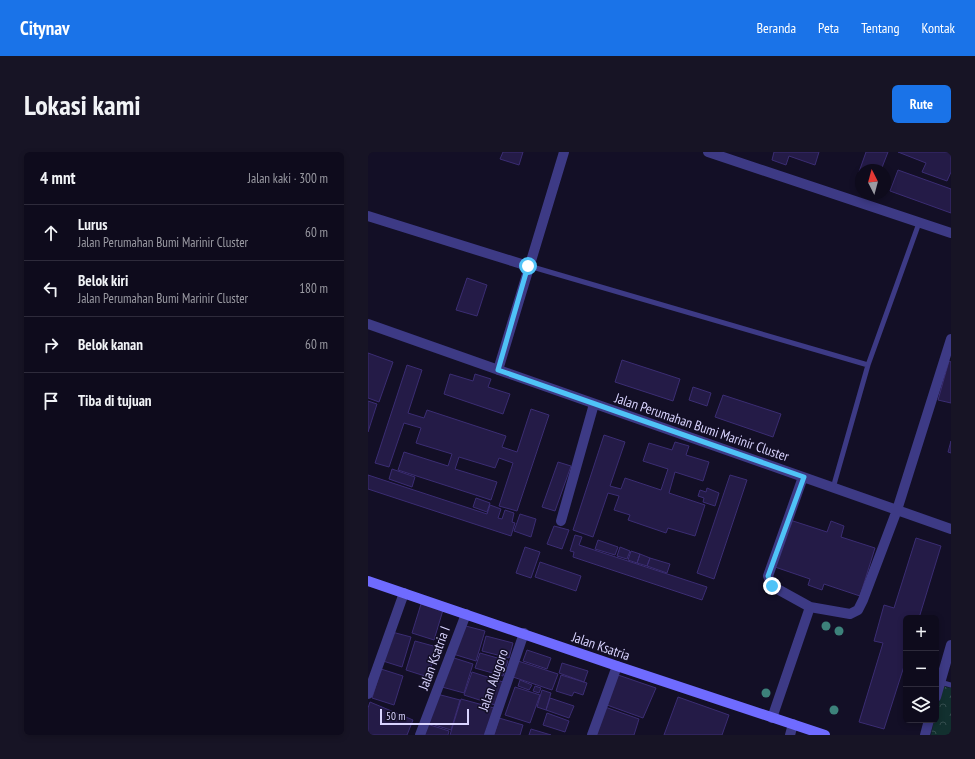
<!DOCTYPE html>
<html lang="id">
<meta charset="utf-8">
<style>
body{margin:0;font-family:"PT Sans Narrow",sans-serif;background:#171425;color:#f1f3f6}
.controls{position:absolute;right:12px;bottom:12px;display:grid;overflow:hidden;border-radius:6px;box-shadow:0 2px 6px #0003}
.controls button{width:36px;height:36px;display:grid;place-items:center;padding:0;border:0;border-bottom:1px solid #2e2b3b;background:#0e0b1c;color:#f1f3f6;font:20px sans-serif}
.compass{position:absolute;left:487px;top:12px;width:36px;height:36px;border-radius:50%;background:#0e0b1c;box-shadow:0 2px 6px #0003;rotate:354deg}
.scale{position:absolute;left:12px;bottom:10px;width:89px;box-sizing:border-box;padding-left:4px;border:2px solid #d9d4ff;border-top:0;font-size:11px;line-height:14px;white-space:nowrap;color:#d9d4ff;-webkit-text-stroke:3px #130f26;paint-order:stroke}
.stop{position:absolute;width:12px;height:12px;margin:-9px;border:3px solid #4fc3f7;border-radius:50%;background:#fff}
.stop.end{background:#4fc3f7;border-color:#fff;box-shadow:0 1px 4px #0008}
.list{margin:0;padding:0;list-style:none}
h2{display:flex;justify-content:space-between;align-items:center;height:52px;margin:0;padding:0 16px;font-size:17px}
h2 small{font-size:13px;font-weight:400;color:#9b9ba3}
.list li{display:grid;grid-template-columns:26px 1fr auto;gap:12px;align-items:center;box-sizing:border-box;height:56px;padding:0 16px;border-top:1px solid #2e2b3b}
.list b{display:block;font-size:15px;white-space:nowrap}
.list p{margin:0;font-size:13px;white-space:nowrap;color:#9b9ba3}
.list em{font-size:13px;font-style:normal;color:#9b9ba3}
.icon{flex:none;width:22px;height:22px;fill:none;stroke:currentColor;stroke-width:2;stroke-linecap:round;stroke-linejoin:round}
.map{position:relative;flex:none;width:583px;height:583px;overflow:hidden;border-radius:6px}
header{display:flex;align-items:center;gap:24px;box-sizing:border-box;height:56px;padding:0 20px;background:#1a73e8;color:#fff}
header strong{font-size:19px}
nav{display:flex;gap:22px;margin-inline-start:auto;font-size:14px}
.intro{display:flex;align-items:center;justify-content:space-between;box-sizing:border-box;height:96px;padding:0 24px}
h1{margin:0;font-size:28px}
.button{padding:10px 18px;border-radius:6px;background:#1a73e8;color:#fff;font-size:14px;font-weight:700}
main{display:flex;gap:24px;padding:0 24px}
aside{flex:1;background:#0e0b1c;border-radius:6px;box-shadow:0 2px 6px #0003}
.map>svg:first-child{display:block}
</style>
<header>
<strong>Citynav</strong>
<nav><a>Beranda</a><a>Peta</a><a>Tentang</a><a>Kontak</a></nav>
</header>
<div class="intro"><h1>Lokasi kami</h1><a class="button">Rute</a></div>
<main>
<aside>
<h2>4 mnt<small>Jalan kaki · 300 m</small></h2>
<ul class="list">
<li><svg class="icon" aria-label="ahead" viewBox="0 0 24 24"><path d="M12 20V5M6 11l6-6 6 6"/></svg><div><b>Lurus</b><p>Jalan Perumahan Bumi Marinir Cluster</p></div><em>60 m</em></li>
<li><svg class="icon" aria-label="left" viewBox="0 0 24 24"><path d="M17 20v-9H6M10 6l-5 5 5 5"/></svg><div><b>Belok kiri</b><p>Jalan Perumahan Bumi Marinir Cluster</p></div><em>180 m</em></li>
<li><svg class="icon" aria-label="right" viewBox="0 0 24 24"><path d="M7 20v-9h11M14 6l5 5-5 5"/></svg><div><b>Belok kanan</b></div><em>60 m</em></li>
<li><svg class="icon" aria-label="arrive" viewBox="0 0 24 24"><path d="M6 21V4h12l-3 4 3 4H6"/></svg><div><b>Tiba di tujuan</b></div></li>
</ul>
</aside>
<div class="map">
<svg width="583" height="583" viewBox="0 0 583 583">
<defs>
<pattern id="forest-crowns" width="20" height="18" patternUnits="userSpaceOnUse"><rect width="20" height="18" fill="#12302f"/><path d="M2 6a3 3 0 1 1 6 0M12 15a3 3 0 1 1 6 0" fill="none" stroke="#344d4e"/></pattern>
</defs>
<rect width="100%" height="100%" fill="#130f26"/>
<path fill="url(#forest-crowns)" d="M574 534 583 536V583H563L566 568H568Z"/>
<path fill="#241b47" stroke="#3b2d73" d="M135 0H155L151 13 132 7Z
M406 0H451L447 13 421 4 418 13 404 8Z
M498 0H520L513 18H493V21L491 20Z
M530 0H583V20L579 29 554 20 558 11Z
M530 18 583 37V61L522 39Z
M99 126 119 133 109 164 88 158Z
M0 201 25 210 11 250 0 246Z
M254 208 312 227 305 249 247 230Z
M581 209 583 210V251L570 248Z
M39 213 54 218 40 261 56 266 59 258 138 284 134 295 149 300 163 257 181 263 149 359 131 354 145 311 131 306 127 316 91 305 87 317 129 330 123 348 30 318 36 300 80 314 84 302 48 291 53 276 36 271 21 315 7 311Z
M82 222 105 229 107 222 123 227 120 235 142 242 135 262 76 242Z
M325 235 343 241 339 254 321 248Z
M355 243 413 262 405 285 347 265Z
M0 249 9 252 0 280Z
M236 283 257 290 242 334 253 337 257 326 293 338 300 317 275 309 281 291 304 298 307 290 321 294 318 303 341 310 335 329 307 320 301 341 337 353 327 384 300 376 298 381 260 368 262 363 246 358 251 344 240 341 225 385 205 378Z
M583 289V301L580 300Z
M190 310 203 314 187 359 174 355Z
M24 317 47 325 44 335 21 327Z
M0 323 119 362 122 353 133 357 130 366 134 367 137 358 146 361 144 370 147 371 143 384 0 337Z
M362 323 379 328 346 427 329 421Z
M339 336 351 341 347 354 335 350 336 346 330 344 332 338 338 340Z
M108 346 122 351 119 360 105 355Z
M152 362 168 367 163 385 146 379Z
M422 368 459 380 463 369 476 374 473 385 507 396 492 444 456 432 454 438 440 433 442 427 407 415Z
M186 374 201 378 194 397 179 392Z
M207 383 214 385 211 393 339 435 334 448 205 405 206 400 202 399Z
M548 386 573 394 551 466H538V508L516 577 491 570 515 491 506 489 516 453 526 456Z
M230 388 250 395 247 403 227 397Z
M157 395 172 400 163 426 148 421Z
M252 395 262 399 259 407 249 404Z
M263 399 272 402 269 411 260 408Z
M272 402 282 406 279 414 269 411Z
M282 406 302 412 299 421 279 414Z
M172 410 213 424 208 439 167 425Z
M53 452 75 458 66 488 44 481Z
M94 473 117 479 108 509 85 502Z
M24 480 43 485 34 515 15 509Z
M118 484 145 491 141 506 114 499Z
M47 489 69 495 60 525 38 518Z
M159 498 183 506 179 517 155 509Z
M112 501 140 509 135 524 107 516Z
M83 505 105 512 96 541 74 535Z
M150 509 190 522 184 538 145 525Z
M194 511 220 519 216 530 191 521Z
M13 517 35 524 26 553 4 546Z
M104 520 135 530 127 553 96 543Z
M193 523 219 531 215 543 206 540 204 544 188 539Z
M250 523 288 536 275 566 239 553Z
M152 528 164 533 161 538 150 534Z
M167 534 173 536 171 541 165 539Z
M147 535 172 543 162 571 137 563Z
M174 538 183 541 178 558 169 555Z
M69 542 92 548 83 578 60 571Z
M310 545 361 563 354 583H296Z
M182 546 206 554 201 566 178 558Z
M93 547 126 556 117 583H82Z
M2 550 45 568 39 583H0V556Z
M237 555 271 567 266 583H228Z
M179 561 201 569 197 580 175 573Z
M131 566 155 573 152 583H126Z
M59 572 81 579 80 583H56Z
M163 577 183 583H161Z"/>
<g fill="none" stroke-linecap="round" stroke-linejoin="round">
<path stroke="#3d3a85" stroke-width="5" d="M161 114 500 213 465 336
M500 213 551 71
M572 530 583 533"/>
<path stroke="#3d3a85" stroke-width="10" d="M340 0 583 81
M0 64 160 114
M0 172 583 377
M130 218 196 0
M435 325 400 424 404 434 442 455 482 462 490 458 495 448 529 358 583 187
M193 369 226 252
M0 542 36 441
M568 545 583 493
M404 566 442 455
M52 583 98 462
M121 583 156 481
M224 583 249 514
M422 583 425 572
M557 583 561 568"/>
<path stroke="#6f6bff" stroke-width="10" d="M0 429 249 514 457 583"/>
</g>
<g fill="#3d827b">
<circle cx="458" cy="474" r="4.5"/>
<circle cx="471" cy="479" r="4.5"/>
<circle cx="398" cy="541" r="4.5"/>
<circle cx="466" cy="558" r="4.5"/>
</g>
<g fill="none" stroke-linecap="round" stroke-linejoin="round">
<path stroke="#4fc3f7" stroke-width="5" d="M160 114 130 218 436 325 400 424 404 434"/>
</g>
<g text-anchor="middle" stroke-width="3" stroke-linejoin="round" paint-order="stroke">
<g font-size="14" fill="#d9d4ff" stroke="#130f26">
<text transform="translate(334 275) rotate(19)" y="5">Jalan Perumahan Bumi Marinir Cluster</text>
<text transform="translate(233 494) rotate(19)" y="5">Jalan Ksatria</text>
<text transform="translate(66 506) rotate(-70)" y="5">Jalan Ksatria I</text>
<text transform="translate(125 528) rotate(-71)" y="5">Jalan Alugoro</text>
</g>
</g>
</svg>
<div class="controls">
<button>+</button>
<button>−</button>
<button><svg class="icon" aria-label="layers" viewBox="0 0 24 24"><path d="M12 4l9 5-9 5-9-5zM3 14l9 5 9-5"/></svg></button>
</div>
<svg class="compass" viewBox="-18 -18 36 36"><path d="M0-13l5 13h-10z" fill="#e53935"/><path d="M0 13l5-13h-10z" fill="#9b9ba3"/></svg>
<div class="scale">50 m</div>
<div class="stop" style="left:160px;top:114px"></div>
<div class="stop end" style="left:404px;top:434px"></div>
</div>
</main>
